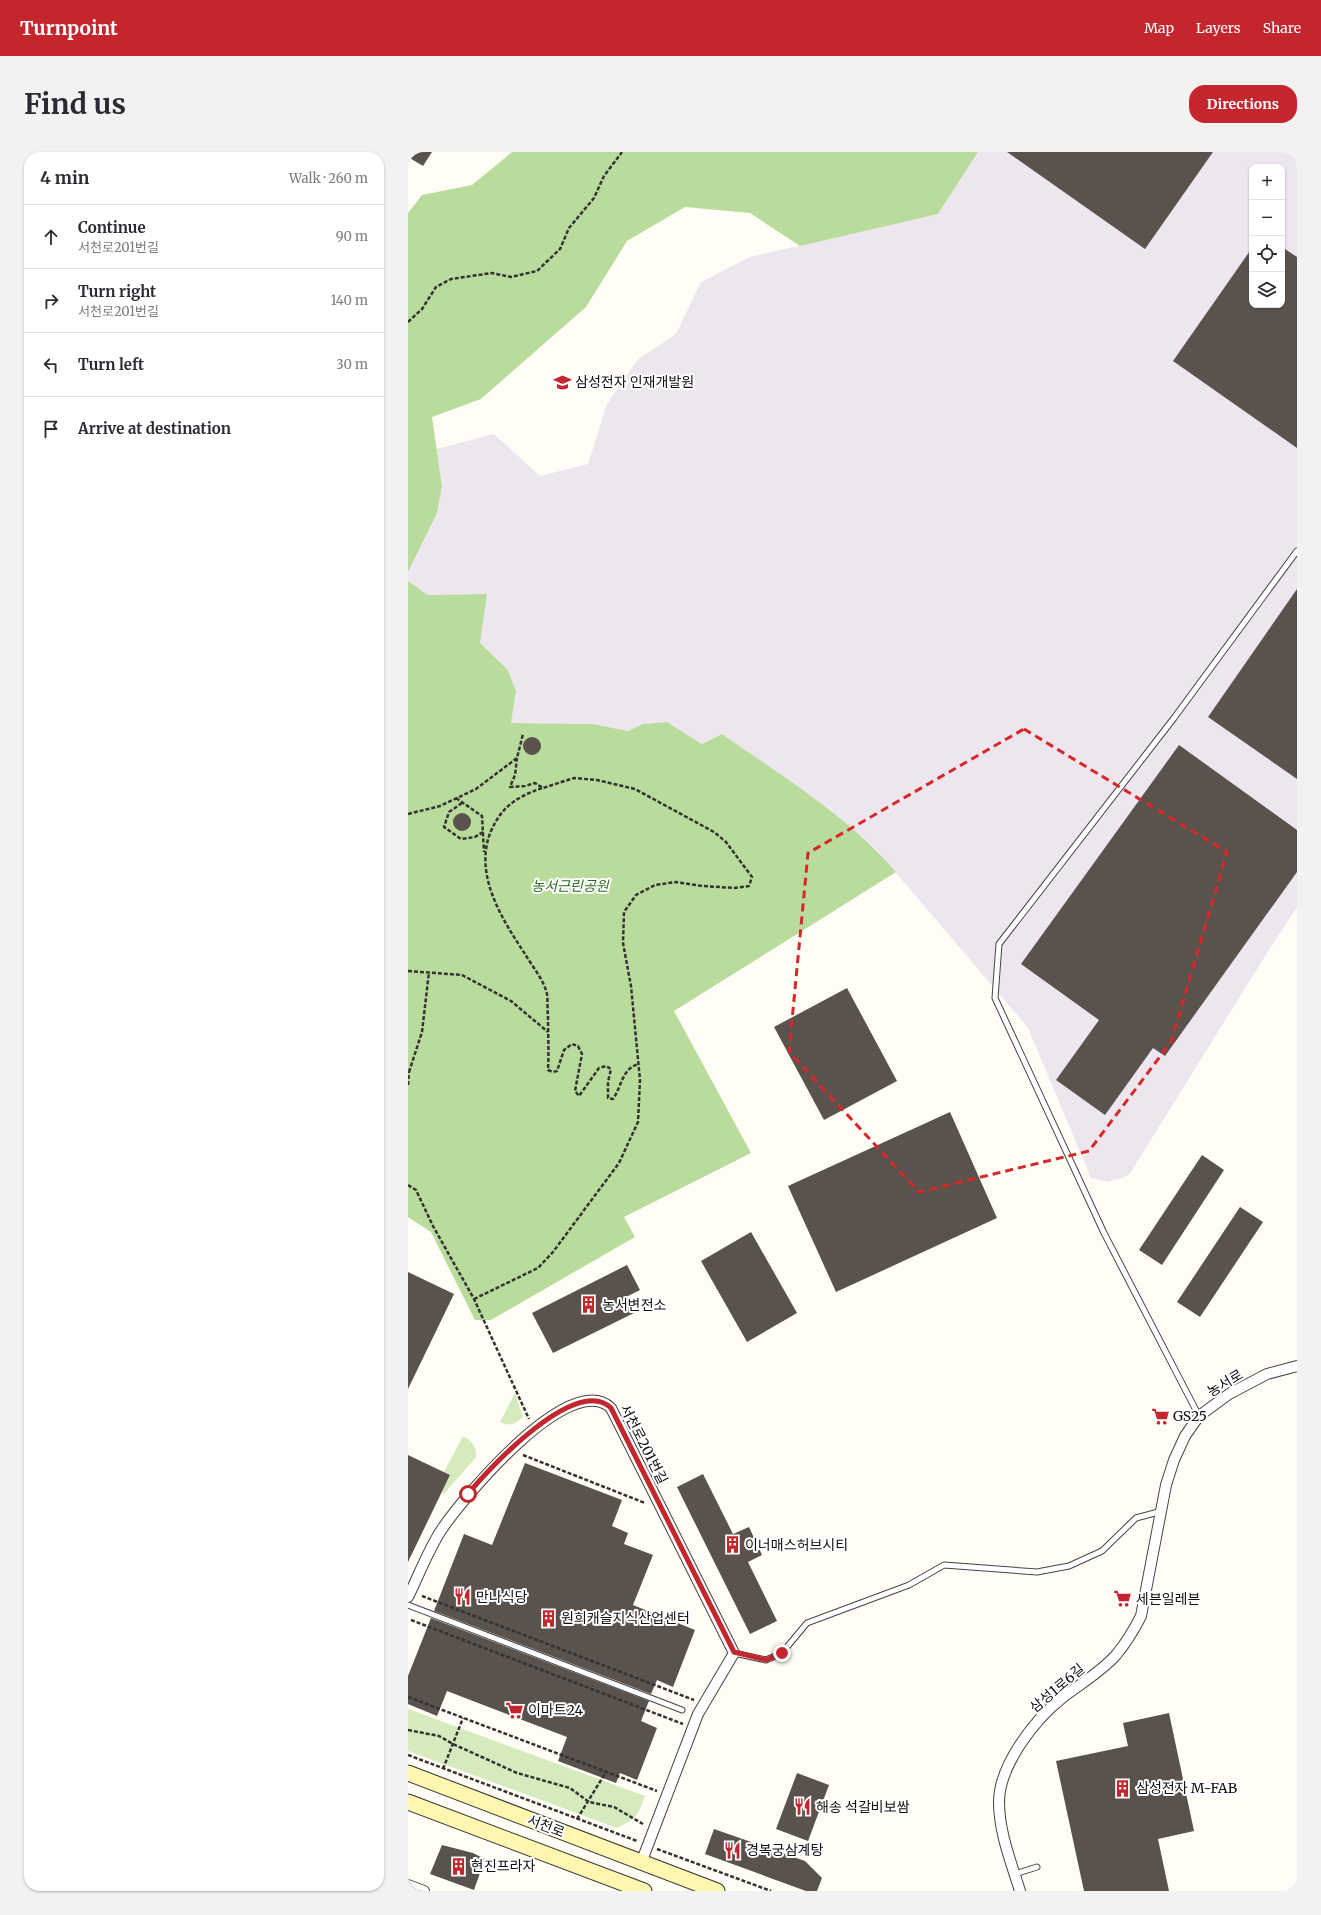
<!DOCTYPE html>
<meta charset="utf-8">
<style>
body{margin:0;font-family:Merriweather,"Noto Sans KR",serif;background:#f2f2f3;color:#2b2b33}
.controls{position:absolute;right:12px;top:12px;display:grid;overflow:hidden;border-radius:8px;box-shadow:0 1px 3px #0004}
.controls button{width:36px;height:36px;display:grid;place-items:center;padding:0;border:0;border-bottom:1px solid #e1e1e2;background:#fff;color:#2b2b33;font:20px sans-serif}
.stop{position:absolute;width:12px;height:12px;margin:-9px;border:3px solid #c4262e;border-radius:50%;background:#fff}
.stop.end{background:#c4262e;border-color:#fff;box-shadow:0 1px 4px #0008}
.list{margin:0;padding:0;list-style:none}
h2{display:flex;justify-content:space-between;align-items:center;height:52px;margin:0;padding:0 16px;font-size:17px}
h2 small{font-size:13px;font-weight:400;color:#7c7c81}
.list li{display:grid;grid-template-columns:26px 1fr auto;gap:12px;align-items:center;box-sizing:border-box;height:64px;padding:0 16px;border-top:1px solid #e1e1e2}
.list b{display:block;font-size:15px;white-space:nowrap}
.list p{margin:0;font-size:13px;white-space:nowrap;color:#7c7c81}
.list em{font-size:13px;font-style:normal;color:#7c7c81}
.icon{flex:none;width:22px;height:22px;fill:none;stroke:currentColor;stroke-width:2;stroke-linecap:round;stroke-linejoin:round}
.map{position:relative;flex:none;width:889px;height:1739px;overflow:hidden;border-radius:16px}
header{display:flex;align-items:center;gap:24px;box-sizing:border-box;height:56px;padding:0 20px;background:#c4262e;color:#fff}
header strong{font-size:19px}
nav{display:flex;gap:22px;margin-inline-start:auto;font-size:14px}
.intro{display:flex;align-items:center;justify-content:space-between;box-sizing:border-box;height:96px;padding:0 24px}
h1{margin:0;font-size:28px}
.button{padding:10px 18px;border-radius:16px;background:#c4262e;color:#fff;font-size:14px;font-weight:700}
main{display:flex;gap:24px;padding:0 24px}
aside{flex:1;background:#fff;border-radius:16px;box-shadow:0 1px 3px #0004}
.map>svg:first-child{display:block}
</style>
<header>
<strong>Turnpoint</strong>
<nav><a>Map</a><a>Layers</a><a>Share</a></nav>
</header>
<div class="intro"><h1>Find us</h1><a class="button">Directions</a></div>
<main>
<aside>
<h2>4 min<small>Walk · 260 m</small></h2>
<ul class="list">
<li><svg class="icon" aria-label="ahead" viewBox="0 0 24 24"><path d="M12 20V5M6 11l6-6 6 6"/></svg><div><b>Continue</b><p>서천로201번길</p></div><em>90 m</em></li>
<li><svg class="icon" aria-label="right" viewBox="0 0 24 24"><path d="M7 20v-9h11M14 6l5 5-5 5"/></svg><div><b>Turn right</b><p>서천로201번길</p></div><em>140 m</em></li>
<li><svg class="icon" aria-label="left" viewBox="0 0 24 24"><path d="M17 20v-9H6M10 6l-5 5 5 5"/></svg><div><b>Turn left</b></div><em>30 m</em></li>
<li><svg class="icon" aria-label="arrive" viewBox="0 0 24 24"><path d="M6 21V4h12l-3 4 3 4H6"/></svg><div><b>Arrive at destination</b></div></li>
</ul>
</aside>
<div class="map">
<svg width="889" height="1739" viewBox="0 0 889 1739">
<rect width="100%" height="100%" fill="#fffdf5"/>
<path fill="#eee6ef" fill-rule="evenodd" d="M570 0H889V755L859 801 721 1023 701 1030 683 1026 620 876 467 696 406 646 314 582 294 592 259 570 235 572 220 579 185 572 103 571 108 539 99 517 72 491 78 442 20 443 0 429V420L29 361 34 334 29 297 86 282 132 324 180 312 199 252 230 207 268 182 293 130 342 105 530 62ZM844 15H874V153H844Z"/>
<path fill="#d5ebbd" d="M107 1241 115 1265C106 1272 102 1275 92 1270Z
M55 1284C64 1289 69 1295 68 1305L36 1342 34 1340 42 1323 36 1320Z
M0 1557 237 1644C230 1664 228 1667 209 1676L0 1599Z"/>
<path fill="#b9dc9c" d="M104 0H570L530 62 392 94 342 61 277 55 219 89 178 155 73 247 24 265 34 334 29 361 0 420V61L14 43 64 33Z
M0 429 20 443 79 442 72 491 99 517 108 539 103 571 185 572 220 579 235 572 259 570 294 592 314 582C374 624 440 664 488 720L266 859 343 1001 216 1065 227 1085 83 1168H67L23 1080 0 1065Z"/>
<path fill="#5a524d" d="M0 0H24L15 14 0 5Z
M599 0H805L737 97Z
M874 95 889 105V296L765 209 844 96V153H874Z
M889 437V627L800 565Z
M115 594a9 9 0 1 1 18 0a9 9 0 1 1-18 0Z
M771 593 889 678V720L757 904 745 896 697 963 648 928 691 868 613 812Z
M45 670a9 9 0 1 1 18 0a9 9 0 1 1-18 0Z
M439 836 489 929 416 968 366 875Z
M542 960 589 1066 428 1140 380 1034Z
M794 1003 816 1018 754 1113 731 1098Z
M832 1055 855 1070 792 1165 769 1150Z
M343 1080 389 1161 339 1190 293 1109Z
M219 1113 232 1138 218 1145 226 1161 145 1201 124 1161Z
M0 1120 46 1142 0 1237Z
M0 1303 42 1323 0 1410Z
M117 1311 214 1348 204 1374 220 1381 216 1392 245 1403 225 1453 287 1478 265 1535 249 1528 243 1542 26 1459 56 1382 84 1393Z
M295 1322 325 1382 341 1375 354 1403 340 1410 369 1469 342 1482 269 1335Z
M23 1466 241 1549 233 1569 249 1576 229 1628 212 1621 208 1631 150 1609 159 1585 39 1539 29 1564 0 1552V1524Z
M761 1561 786 1679 750 1687 761 1739H676L648 1609 720 1594 715 1571Z
M389 1621 421 1633 400 1689 368 1677Z
M306 1677 397 1709 414 1726 409 1739H398L297 1702Z
M34 1693 65 1701 77 1707 66 1738 22 1722Z"/>
<g fill="none" stroke-linecap="round" stroke-linejoin="round">
<defs>
<path id="lane" d="M791 1264 696 1081 587 846 591 792 766 566 889 399
M0 1453 274 1558
M326 1501 358 1508 374 1501 399 1471 501 1433 536 1413 629 1420 661 1414 694 1399 728 1366 754 1359
M607 1722 629 1715"/>
<path id="street" d="M0 1445C11 1423 20 1398 34 1377 55 1346 162 1217 203 1256L326 1501 290 1562 233 1711
M0 1733 16 1739
M612 1739C603 1710 591 1680 591 1650 591 1614 626 1568 654 1546 672 1532 693 1520 708 1503 718 1491 726 1478 733 1464L758 1333 766 1308 777 1284 791 1264 821 1242 859 1222 889 1214"/>
<path id="secondary" d="M0 1621 309 1739
M0 1650 236 1739"/>
</defs>
<use href="#lane" stroke="#444" stroke-width="7"/>
<use href="#street" stroke="#444" stroke-width="12"/>
<use href="#secondary" stroke="#333" stroke-width="17"/>
<path stroke="#333" stroke-width="2.5" stroke-dasharray="4 2" stroke-linecap="butt" d="M0 170 14 157 28 135 43 127 84 121 103 125 129 119 152 97 161 76 186 46 196 24 214 0
M134 636C109 645 94 654 83 679 65 722 94 767 117 802 124 814 136 828 139 842 140 849 139 857 140 863 140 882 141 900 140 918L145 920 149 919 156 898 164 892 170 894 174 902 167 939 171 944 191 916 198 914 203 917 200 930V946L205 947C214 934 214 916 231 912
M48 646 74 664 76 700
M54 651 41 660 36 675 53 687 67 685 75 680
M0 662 32 654 68 637 109 606 115 582
M0 819 54 823 103 849 140 880
M1 920 14 880 21 820
M0 933 1 920
M0 1033 8 1038 25 1074 66 1147 121 1267
M66 1147 130 1116 145 1100 211 1011 230 970 232 928 223 834 215 791 216 760 228 743 247 733 268 730 294 734 326 736 341 734 344 725 318 690 306 680 227 637 189 628 166 626 135 636 127 631 117 634 102 635 107 623 109 606
M115 1303 237 1351
M14 1444 286 1548
M3 1468 275 1572
M0 1545 249 1639
M0 1578 31 1584 45 1592 109 1621 162 1636 181 1650 206 1655 235 1672
M0 1603 229 1689
M35 1617 55 1566
M169 1667 198 1620
M249 1697 363 1739"/>
<use href="#lane" stroke="#fff" stroke-width="5"/>
<use href="#street" stroke="#fff" stroke-width="10"/>
<use href="#secondary" stroke="#fff6b0" stroke-width="15"/>
</g>
<g fill="none" stroke-linecap="round" stroke-linejoin="round">
<path stroke="#c4262e" stroke-width="5" d="M60 1342C81 1316 168 1223 203 1256L326 1500 358 1508 374 1501"/>
</g>
<path fill="none" stroke="#d62828" stroke-width="3" stroke-dasharray="8 5" stroke-linejoin="round" d="M616 577 819 700 763 890 681 999 511 1040 381 900 400 701Z"/>
<defs>
<symbol id="school-bare" viewBox="-9 -9 18 18"><path d="M0-5L7-2L0 1L-7-2ZM-4 1L0 2.5L4 1V4Q0 6-4 4Z" fill="#c4262e" stroke="#fff" stroke-width="2.5" paint-order="stroke"/></symbol>
<symbol id="building-bare" viewBox="-9 -9 18 18"><path d="M-4-6H4V6H1V3H-1V6H-4ZM-2.5-4.3h1.7v1.8h-1.7ZM.8-4.3h1.7v1.8H.8ZM-2.5-1h1.7V.8h-1.7ZM.8-1h1.7V.8H.8Z" fill="#c4262e" stroke="#fff" stroke-width="2.5" paint-order="stroke"/></symbol>
<symbol id="supermarket-bare" viewBox="-9 -9 18 18"><path d="M-6-5.5h2.5l.6 2H6L4.5 2H-2.5L-4.4-4H-6ZM-1.5 3.2a1.3 1.3 0 1 0 .1 0ZM3 3.2a1.3 1.3 0 1 0 .1 0Z" fill="#c4262e" stroke="#fff" stroke-width="2.5" paint-order="stroke"/></symbol>
<symbol id="restaurant-bare" viewBox="-9 -9 18 18"><path d="M-5-6h1v4h1v-4h1v4h1v-4h1v5L-1.5 .5V6h-2V.5L-5-1ZM5-6V6H3V1.5H1.5Q1.5-4 5-6Z" fill="#c4262e" stroke="#fff" stroke-width="2.5" paint-order="stroke"/></symbol>
</defs>
<g fill-rule="evenodd">
<use href="#school-bare" x="142" y="218" width="25" height="25"/>
<use href="#building-bare" x="168" y="1140" width="25" height="25"/>
<use href="#supermarket-bare" x="740" y="1252" width="25" height="25"/>
<use href="#building-bare" x="312" y="1380" width="25" height="25"/>
<use href="#restaurant-bare" x="42" y="1432" width="25" height="25"/>
<use href="#supermarket-bare" x="702" y="1434" width="25" height="25"/>
<use href="#building-bare" x="128" y="1454" width="25" height="25"/>
<use href="#supermarket-bare" x="94" y="1546" width="25" height="25"/>
<use href="#building-bare" x="702" y="1624" width="25" height="25"/>
<use href="#restaurant-bare" x="382" y="1642" width="25" height="25"/>
<use href="#restaurant-bare" x="312" y="1686" width="25" height="25"/>
<use href="#building-bare" x="38" y="1702" width="25" height="25"/>
</g>
<g text-anchor="middle" stroke-width="4" stroke-linejoin="round" paint-order="stroke">
<g font-size="14" fill="#111" stroke="#fff" text-anchor="start">
<text x="167" y="235">삼성전자 인재개발원</text>
<text x="194" y="1158">농서변전소</text>
<text x="765" y="1269">GS25</text>
<text x="337" y="1398">이너매스허브시티</text>
<text x="68" y="1450">만나식당</text>
<text x="728" y="1452">세븐일레븐</text>
<text x="153" y="1471">원희캐슬지식산업센터</text>
<text x="120" y="1563">이마트24</text>
<text x="728" y="1641">삼성전자 M-FAB</text>
<text x="408" y="1660">해송 석갈비보쌈</text>
<text x="338" y="1703">경복궁삼계탕</text>
<text x="63" y="1719">현진프라자</text>
</g>
<g font-size="14" font-style="italic" fill="#2f6b1f" stroke="#fff">
<text x="162" y="739">농서근린공원</text>
</g>
<g font-size="14" fill="#111" stroke="#fff">
<text transform="translate(817 1231) rotate(-31)" y="5">농서로</text>
<text transform="translate(236 1292) rotate(63)" y="5">서천로201번길</text>
<text transform="translate(649 1536) rotate(-40)" y="5">삼성1로6길</text>
<text transform="translate(138 1674) rotate(21)" y="5">서천로</text>
</g>
</g>
</svg>
<div class="controls">
<button>+</button>
<button>−</button>
<button><svg class="icon" aria-label="locate" viewBox="0 0 24 24"><circle cx="12" cy="12" r="6"/><path d="M12 2v4M12 18v4M2 12h4M18 12h4"/></svg></button>
<button><svg class="icon" aria-label="layers" viewBox="0 0 24 24"><path d="M12 4l9 5-9 5-9-5zM3 14l9 5 9-5"/></svg></button>
</div>
<div class="stop" style="left:60px;top:1342px"></div>
<div class="stop end" style="left:374px;top:1501px"></div>
</div>
</main>
